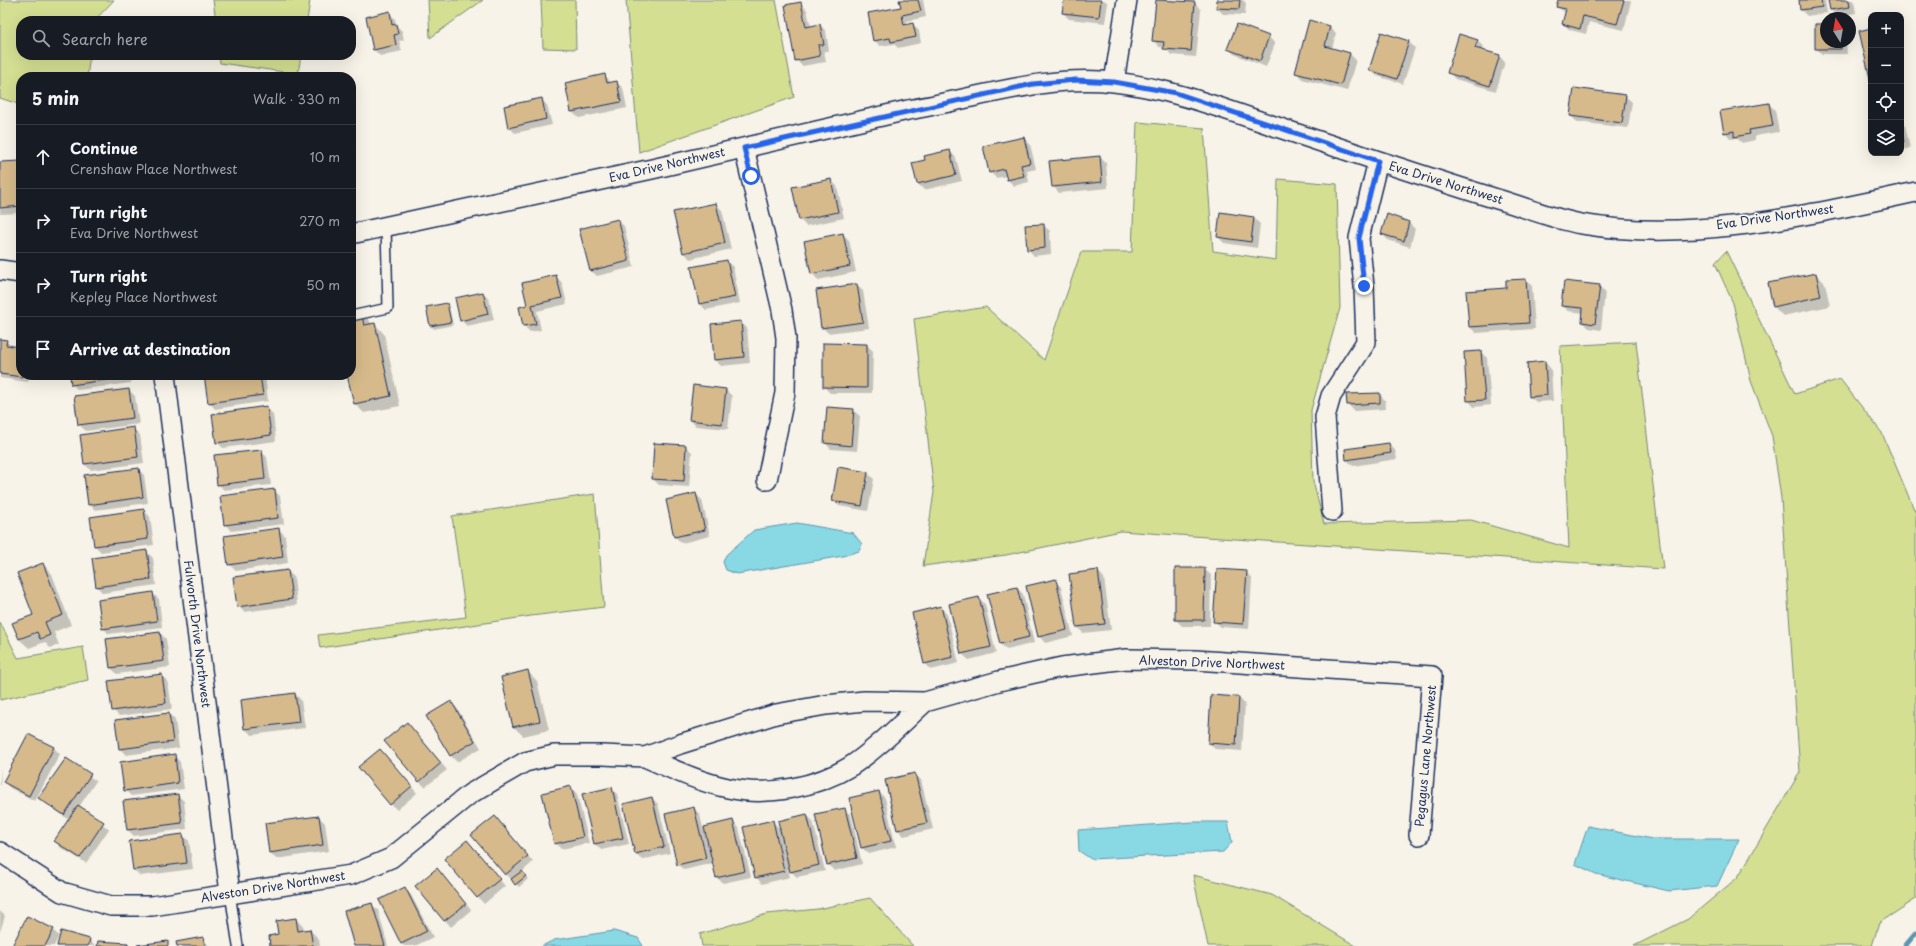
<!DOCTYPE html>
<meta charset="utf-8">
<style>
body{margin:0;font-family:"Playpen Sans",sans-serif;background:#242831;color:#f1f3f6}
.controls{position:absolute;right:12px;top:12px;display:grid;overflow:hidden;border-radius:8px;box-shadow:0 4px 16px #0002}
.controls button{width:36px;height:36px;display:grid;place-items:center;padding:0;border:0;border-bottom:1px solid #363941;background:#171b24;color:#f1f3f6;font:20px sans-serif}
.compass{position:absolute;left:1820px;top:12px;width:36px;height:36px;border-radius:50%;background:#171b24;box-shadow:0 4px 16px #0002;rotate:349deg}
.stop{position:absolute;width:12px;height:12px;margin:-9px;border:3px solid #2563eb;border-radius:50%;background:#fff}
.stop.end{background:#2563eb;border-color:#fff;box-shadow:0 1px 4px #0008}
.list{margin:0;padding:0;list-style:none}
h2{display:flex;justify-content:space-between;align-items:center;height:52px;margin:0;padding:0 16px;font-size:17px}
h2 small{font-size:13px;font-weight:400;color:#9ea1a6}
.list li{display:grid;grid-template-columns:26px 1fr auto;gap:12px;align-items:center;box-sizing:border-box;height:64px;padding:0 16px;border-top:1px solid #363941}
.list b{display:block;font-size:15px;white-space:nowrap}
.list p{margin:0;font-size:13px;white-space:nowrap;color:#9ea1a6}
.list em{font-size:13px;font-style:normal;color:#9ea1a6}
.icon{flex:none;width:22px;height:22px;fill:none;stroke:currentColor;stroke-width:2;stroke-linecap:round;stroke-linejoin:round}
.map{position:relative;flex:none;width:1916px;height:946px;overflow:hidden}
.search{position:absolute;background:#171b24;box-shadow:0 4px 16px #0002;left:16px;top:16px;width:340px;height:44px;display:flex;align-items:center;gap:10px;box-sizing:border-box;padding:0 14px;border-radius:16px;color:#9ea1a6;font-size:15px}
.panel{position:absolute;background:#171b24;box-shadow:0 4px 16px #0002;left:16px;top:72px;width:340px;height:308px;border-radius:16px}
.map>svg:first-child{display:block}
</style>
<div class="map">
<svg width="1916" height="946" viewBox="0 0 1916 946">
<rect width="100%" height="100%" fill="#f7f3e8"/>
<filter id="ink" filterUnits="userSpaceOnUse"><feTurbulence type="fractalNoise" baseFrequency=".025" numOctaves="2"/><feDisplacementMap in="SourceGraphic" scale="8" xChannelSelector="R" yChannelSelector="G"/><feConvolveMatrix kernelMatrix="1 2 1 2 8 2 1 2 1" color-interpolation-filters="sRGB"/></filter>
<g filter="url(#ink)">
<path fill="#d4df92" stroke="#788778" d="M0 0H114L94 21H21V55H90L87 77H21V105L0 98Z
M213 0H310L307 21H216Z
M428 0H483L430 38Z
M541 0H575L576 49 543 48Z
M626 0H776L794 97 639 152Z
M219 55H301L298 74 220 63Z
M1137 122 1204 128 1213 251 1276 260 1278 179 1337 184 1340 308 1311 410 1313 481 1324 524 1471 520 1569 548 1560 346 1636 342 1663 569 1121 531 1006 555 923 566 934 492 914 319 986 307 1044 360 1081 252H1132Z
M1726 251 1795 394 1840 379 1882 433 1916 514V899L1879 923 1872 946H1634L1688 919 1738 877 1800 772 1781 498 1772 436 1751 381 1733 303 1715 263Z
M595 494 604 607 531 616 320 648 318 635 466 617 452 516Z
M0 622 18 658 83 647 88 680 0 700Z
M1193 875 1272 895 1356 946H1208Z
M870 898 913 946H702L700 934 767 914 818 909Z"/>
<path fill="#89d9e5" stroke="#5d95af" d="M797 523 853 533 862 544 859 551 843 556 737 574 726 570 723 562 726 555 754 530Z
M1193 822H1228L1232 842 1223 852 1091 859 1079 851 1078 830Z
M1588 826 1652 839H1739L1717 886 1669 891 1596 874 1575 864Z
M614 931 638 938 643 946H542L554 940Z"/>
<path fill="#0003" fill-rule="evenodd" d="M900 0H923L926 17 907 21 908 25 913 24 919 31 921 43 898 48 894 44 880 46 874 40 902 8Z
M1065 0H1104L1108 3 1105 23 1069 19 1063 13Z
M1157 0 1195 3 1201 10 1196 57 1171 55 1165 47H1159L1153 40Z
M1218 0H1243L1246 3 1245 15 1223 14 1217 8Z
M1559 0H1630L1631 1 1624 30 1589 22 1586 34 1570 30 1563 24 1566 13 1557 7Z
M1800 0H1825L1827 13 1807 16 1801 10Z
M1829 0H1854L1856 13 1837 16 1831 10Z
M801 3 807 10 811 27 820 25 826 31 829 51H824L826 62 802 66 796 60Z
M389 12 395 19 397 26 402 31 404 40 399 41 402 51 380 56 374 50Z
M1238 25 1269 37 1275 44 1266 67 1234 54 1228 48Z
M1826 25V42H1846L1847 54H1822L1816 48Z
M1330 27 1336 33 1332 49 1350 54 1356 60 1347 91 1302 79 1296 72Z
M1382 33 1409 42 1415 48 1403 84 1377 76 1370 70Z
M1477 41 1484 47 1482 51 1499 56 1505 62 1496 91 1455 79 1449 72ZM1476 43H1478L1475 53 1473 52Z
M605 75 611 83 616 82 623 88 627 108 579 118 572 112 566 83Z
M1625 96 1632 102 1628 128 1577 122 1571 116Z
M541 99 547 105 552 125 515 133 509 127Z
M1769 104 1775 110 1779 132 1755 136V140L1742 143 1737 138 1731 139 1725 132Z
M1901 106 1910 148 1901 150Z
M351 131 356 152 351 153Z
M1024 138 1030 144 1036 169 1027 171 1029 182 1014 186 1008 180 1007 176 996 178 990 172Z
M950 151 956 158 962 181 924 190 917 183Z
M1100 157 1106 163 1108 188 1059 193 1053 186Z
M21 162V213L0 214V163Z
M831 180 837 186 844 218 806 226 800 220 793 188Z
M716 204 722 210 731 249 690 259 684 252Z
M1388 216 1409 223 1415 229 1410 247 1388 240 1382 234Z
M1254 218 1260 224 1257 248 1224 243 1218 237Z
M618 220 624 226 634 267 597 276 590 270Z
M1043 225 1050 231 1051 254 1034 256 1028 249Z
M843 234 849 240 856 272 818 280 812 273Z
M726 261 733 267 740 303 706 310 700 304 693 268Z
M1816 274 1825 283 1830 306 1783 316 1774 307Z
M556 276 562 283 567 304 537 311 541 330 530 332 524 326 520 308 528 306Z
M1526 280 1532 286 1535 329 1476 333 1470 327Z
M857 285 863 291 869 328 828 333 822 327Z
M1599 286 1605 292 1601 330 1589 328 1583 322 1584 313 1568 311 1562 305Z
M483 293 489 299 494 320 467 326 461 320Z
M447 304 449 307 453 325 434 329 431 326Z
M361 312 370 321 371 325 375 324 384 334 400 406 364 413 355 404 349 375H351Z
M741 322 747 328 750 363 721 366 715 360Z
M0 340 6 341 12 347 21 375H29L28 382 0 378Z
M867 345 873 351 872 393H830L824 387Z
M1481 352 1487 358 1491 405 1474 407 1468 400Z
M1545 362 1551 369 1553 401 1536 402 1530 396Z
M71 375H130L131 383 78 390 72 384Z
M205 375H265L268 401 215 409 209 402Z
M129 390 135 396 139 424 86 431 79 425 76 397Z
M726 390 732 396 728 429 696 426 690 420Z
M1379 394 1385 400 1386 409 1354 411 1348 404Z
M266 407 273 414 276 441 223 448 217 442Z
M853 410 860 416 857 451 831 449 825 443Z
M134 429 140 435 144 463 91 470 84 464Z
M1389 444 1395 450 1397 459 1353 466 1347 460Z
M685 446 692 452 689 487 659 485 653 479Z
M261 451 267 457 271 485 224 490 218 484Z
M138 469 144 475 148 503 95 510 89 504Z
M868 473 874 479 868 511 839 506 833 500Z
M274 490 280 496 284 524 231 531 225 524Z
M696 494 702 500 710 536 682 543 675 537 667 501Z
M144 510 150 517 154 545 101 552 95 546Z
M279 529 285 536 288 563 236 571 229 564Z
M146 551 153 558 156 585 103 593 97 587Z
M43 564 52 574 71 625 54 632 59 645 50 648 45 642 29 648 19 639 34 615Z
M1204 569 1211 575 1210 626H1182L1176 620Z
M287 571 294 577 297 605 244 612 238 606Z
M1098 571 1104 578 1111 630 1083 633 1077 627Z
M1246 572 1252 578 1249 629 1221 627 1214 621Z
M1055 581 1061 587 1073 636 1045 643 1039 636Z
M1017 588 1023 594 1034 643 1007 650 1000 644 989 595Z
M152 593 159 599 162 627 109 634 103 628Z
M979 598 985 604 996 653 969 660 962 654 951 604Z
M941 607 947 614 959 663 931 670 925 663Z
M160 633 166 639 170 667 117 674 111 668Z
M528 672 537 681 549 730 523 736 514 727Z
M162 675 168 681 172 709 119 716 113 710Z
M295 694 301 700 305 728 252 735 245 729Z
M1238 697 1245 704 1242 751 1215 749 1209 743Z
M451 702 457 708 481 748 457 762 451 756 428 716Z
M169 714 175 720 179 748 126 755 120 749 116 721Z
M413 730 447 770 425 787 419 781Z
M28 735 54 748 60 754 35 801 10 788 4 782Z
M174 755 180 762 184 789 131 796 125 790Z
M386 756 417 793 397 810 391 804Z
M66 759 96 781 79 807 109 829 86 863 61 848 55 841 69 820 40 798Z
M0 766 1 785H0Z
M915 774 921 780 933 829 904 836 898 830 887 781Z
M571 787 577 794 589 843 561 849 555 843Z
M611 788 617 794 629 844 601 850 595 844 583 795Z
M879 792 885 798 896 847 869 854 862 848Z
M177 795 184 801 187 829 134 836 128 830Z
M652 798 658 804 670 853 642 860 635 854Z
M694 808 700 815 703 828 733 821 739 828 751 877 723 883 716 877 713 863 684 870 677 864Z
M844 809 851 815 862 864 834 871 828 864Z
M807 815 813 821 825 871 797 877 788 869 790 877 762 884 756 877 772 821 781 830Z
M319 817 325 823 329 851 276 859 270 852Z
M501 823 533 862 522 872 528 879 519 887 506 874Z
M183 835 189 841 193 869 140 876 134 870Z
M473 848 505 886 484 904 445 859Z
M443 876 471 910 451 927 416 886Z
M405 888 411 895 433 937 415 946H404L402 944Z
M371 904 378 910 388 946H356Z
M0 911 5 916 0 932Z
M296 919 306 930H310L319 939 320 946H271Z
M53 930 59 936 54 946H13Z
M203 938 209 946H178Z
M89 940 95 946H58Z"/>
<g fill="none" stroke-linecap="round" stroke-linejoin="round">
<path stroke="#5d95af" stroke-width="5" d="M1905 946 1916 933"/>
</g>
<path fill="#d6ba8b" stroke="#1b2f5e" d="M899 0H918L921 11 902 15 904 25 913 23 916 37 891 42 890 38 873 41 868 13 901 7Z
M1064 0H1101L1099 17 1062 13Z
M1156 0 1195 2 1191 51 1163 49 1164 42 1152 41Z
M1217 0H1240L1239 9 1216 8Z
M1558 0H1624L1617 24 1583 16 1580 29 1562 24 1566 9 1556 7Z
M1799 0H1821L1822 7 1800 10Z
M1828 0H1849L1850 7 1830 10Z
M801 2 806 27 820 24 824 45H818L820 56 795 61 785 5Z
M390 11 392 25 396 24 398 34 394 35 396 45 373 50 366 17Z
M1309 20 1330 26 1325 46 1350 53 1341 85 1295 73Z
M1237 24 1269 36 1260 61 1227 49Z
M1815 24H1826V42H1841V49H1815Z
M1871 28V83L1859 31Z
M1381 32 1409 41 1397 79 1369 70Z
M1459 34 1478 40 1475 48 1500 55 1490 86 1447 73Z
M605 74 607 83 617 81 621 102 571 112 565 83Z
M1574 88 1626 95 1622 123 1570 116Z
M542 98 546 119 508 128 504 106Z
M1769 103 1773 126 1749 130 1750 134 1734 137V131L1724 133 1720 111Z
M1901 128 1904 142 1901 143Z
M1024 137 1030 163 1021 165 1024 176 1007 180 1004 169 989 173 983 146Z
M950 150 956 175 917 184 912 163 925 160 924 156Z
M1100 156 1102 182 1052 187 1049 161Z
M21 161V206L0 208V162Z
M831 179 838 212 799 220 792 187Z
M716 203 725 243 683 253 673 212Z
M1220 212 1254 217 1251 242 1217 237Z
M1387 214 1409 222 1404 241 1381 234Z
M618 219 629 261 590 271 579 229Z
M1044 224 1045 248 1027 250 1025 225Z
M843 233 850 266 811 274 804 241Z
M727 260 735 297 699 304 691 267Z
M1816 273 1821 296 1773 307 1768 283Z
M556 275 562 298 532 305 536 324 523 326 519 307 527 305 522 283Z
M1526 279 1529 323 1469 327 1466 291 1506 288V280Z
M1564 281 1600 285 1595 324 1582 322 1583 308 1561 306Z
M857 284 863 322 821 328 816 290Z
M483 292 488 314 460 321 455 298Z
M447 303 451 322 430 326 426 307Z
M361 311 364 325 375 323 391 396 354 404 347 375H351V313Z
M741 321 744 357 714 360 711 324Z
M0 339 7 340 6 345 21 347 22 377 0 374Z
M823 343 867 344V388L823 387Z
M1481 351 1485 400 1467 401 1464 352Z
M1545 361 1547 395 1529 397 1527 363Z
M70 375H125L126 377 71 385Z
M204 375H260L263 395 208 403Z
M693 385 726 389 722 424 689 420Z
M129 389 133 418 78 425 74 396Z
M1380 393V403L1347 405 1346 394Z
M267 406 271 435 216 443 212 414Z
M827 407 854 409 851 446 824 443Z
M134 427 138 457 84 464 80 435Z
M654 443 686 445 684 481 652 479Z
M1389 443 1391 453 1346 460 1345 449Z
M262 450 265 479 217 485 214 455Z
M838 467 868 472 862 506 832 501Z
M139 468 143 497 88 505 84 475Z
M275 489 278 518 224 525 220 496Z
M696 493 705 530 674 537 666 500Z
M144 509 148 539 94 546 90 517Z
M279 528 283 557 228 565 224 536Z
M147 550 151 579 96 587 92 558Z
M43 563 63 615 45 622 50 635 40 639 37 632 19 639 12 623 33 615 17 573Z
M1175 568H1205L1204 620H1175Z
M1217 569 1247 571 1243 624 1213 622Z
M288 570 292 599 237 607 233 577Z
M1098 570 1105 624 1076 627 1069 574Z
M1056 579 1067 630 1038 637 1026 586Z
M1017 587 1029 637 1000 644 987 594Z
M153 592 157 621 102 629 98 600Z
M979 597 991 647 961 654 949 604Z
M941 606 953 657 924 664 912 613Z
M160 632 164 661 110 668 106 639Z
M528 670 540 721 513 727 501 677Z
M162 674 166 703 112 711 108 681Z
M295 693 299 722 244 729 241 700Z
M1211 695 1239 697 1236 745 1208 743Z
M451 701 475 741 450 756 426 716Z
M169 713 173 742 119 749 115 720Z
M407 722 441 763 419 782 384 741Z
M28 734 54 747 29 796 3 782Z
M380 749 412 786 390 805 358 767Z
M175 754 178 783 124 791 120 762Z
M66 758 91 774 64 815 38 798Z
M915 773 927 823 897 830 885 780Z
M571 786 583 837 554 844 542 793Z
M612 787 623 838 594 844 582 794Z
M879 791 891 841 861 848 849 798Z
M178 794 182 823 127 830 123 801Z
M652 797 664 847 635 854 623 804Z
M78 805 104 822 80 858 54 841Z
M694 807 706 858 677 865 665 814Z
M845 808 857 858 827 865 815 814Z
M807 814 819 865 790 872 778 821Z
M319 816 323 845 269 853 265 823Z
M495 816 528 856 505 875 471 835Z
M733 820 745 871 716 878 704 827Z
M773 820 784 871 755 878 743 827Z
M183 834 187 863 133 870 129 841Z
M467 840 500 879 477 898 444 859Z
M437 868 466 904 444 921 415 886Z
M522 871 526 876 515 885 511 879Z
M405 887 427 931 401 944 379 900Z
M372 903 385 946H354L344 911Z
M27 916 54 929 45 946H12Z
M296 918 298 931 310 929 313 946H270L269 936 278 934 276 921Z
M61 931 90 939 88 946H57Z
M203 937 205 946H177L176 942Z
M98 941 128 943V946H97Z
M168 941V946H137V945Z"/>
<g fill="none" stroke-linecap="round" stroke-linejoin="round">
<defs>
<path id="service" d="M351 316 388 308 386 226
M230 893 238 946"/>
<path id="minor" d="M1114 82 1127 0
M744 148 782 310 786 338 785 393 767 480
M351 234 652 169 908 110C976 99 1044 74 1114 82 1169 88 1221 108 1274 126 1348 151 1422 176 1497 199 1524 207 1554 219 1581 224 1693 243 1807 215 1916 192
M0 270 21 273
M165 375 230 893
M1332 511 1325 417 1331 396 1366 342 1364 286 1359 238 1378 161
M645 757C672 769 699 782 728 788 767 797 817 787 851 766 878 748 901 724 925 702
M0 852 62 892 111 906H152L351 875 391 858 470 794 525 762 554 755H603L645 757 680 744 776 714 826 705 864 701 925 702 999 681 1062 667 1126 659 1195 660 1432 676 1419 835"/>
</defs>
<use href="#service" stroke="#1b2f5e" stroke-width="12"/>
<use href="#minor" stroke="#1b2f5e" stroke-width="22"/>
<use href="#service" stroke="#f7f3e8" stroke-width="9"/>
<use href="#minor" stroke="#f7f3e8" stroke-width="19"/>
</g>
</g>
<g fill="none" stroke-linecap="round" stroke-linejoin="round" filter="url(#ink)">
<path stroke="#2563eb" stroke-width="5" d="M751 176 744 148 1033 84 1076 80 1114 82 1176 93 1378 161 1359 238 1364 286"/>
</g>
<g text-anchor="middle" stroke-width="3" stroke-linejoin="round" paint-order="stroke">
<g font-size="12" fill="#1b2f5e" stroke="#f7f3e8">
<text transform="translate(667 165) rotate(-13)" y="4">Eva Drive Northwest</text>
<text transform="translate(1446 183) rotate(17)" y="4">Eva Drive Northwest</text>
<text transform="translate(1775 217) rotate(-8)" y="4">Eva Drive Northwest</text>
<text transform="translate(197 634) rotate(83)" y="4">Fulworth Drive Northwest</text>
<text transform="translate(1212 663) rotate(2)" y="4">Alveston Drive Northwest</text>
<text transform="translate(1426 756) rotate(-85)" y="4">Pegagus Lane Northwest</text>
<text transform="translate(273 887) rotate(-9)" y="4">Alveston Drive Northwest</text>
</g>
</g>
</svg>
<div class="controls">
<button>+</button>
<button>−</button>
<button><svg class="icon" aria-label="locate" viewBox="0 0 24 24"><circle cx="12" cy="12" r="6"/><path d="M12 2v4M12 18v4M2 12h4M18 12h4"/></svg></button>
<button><svg class="icon" aria-label="layers" viewBox="0 0 24 24"><path d="M12 4l9 5-9 5-9-5zM3 14l9 5 9-5"/></svg></button>
</div>
<svg class="compass" viewBox="-18 -18 36 36"><path d="M0-13l5 13h-10z" fill="#e53935"/><path d="M0 13l5-13h-10z" fill="#9ea1a6"/></svg>
<div class="stop" style="left:751px;top:176px"></div>
<div class="stop end" style="left:1364px;top:286px"></div>
<div class="search"><svg class="icon" aria-label="search" viewBox="0 0 24 24"><circle cx="10" cy="10" r="6"/><path d="M15 15l6 6"/></svg>Search here</div>
<section class="panel">
<h2>5 min<small>Walk · 330 m</small></h2>
<ul class="list">
<li><svg class="icon" aria-label="ahead" viewBox="0 0 24 24"><path d="M12 20V5M6 11l6-6 6 6"/></svg><div><b>Continue</b><p>Crenshaw Place Northwest</p></div><em>10 m</em></li>
<li><svg class="icon" aria-label="right" viewBox="0 0 24 24"><path d="M7 20v-9h11M14 6l5 5-5 5"/></svg><div><b>Turn right</b><p>Eva Drive Northwest</p></div><em>270 m</em></li>
<li><svg class="icon" aria-label="right" viewBox="0 0 24 24"><path d="M7 20v-9h11M14 6l5 5-5 5"/></svg><div><b>Turn right</b><p>Kepley Place Northwest</p></div><em>50 m</em></li>
<li><svg class="icon" aria-label="arrive" viewBox="0 0 24 24"><path d="M6 21V4h12l-3 4 3 4H6"/></svg><div><b>Arrive at destination</b></div></li>
</ul>
</section>
</div>
